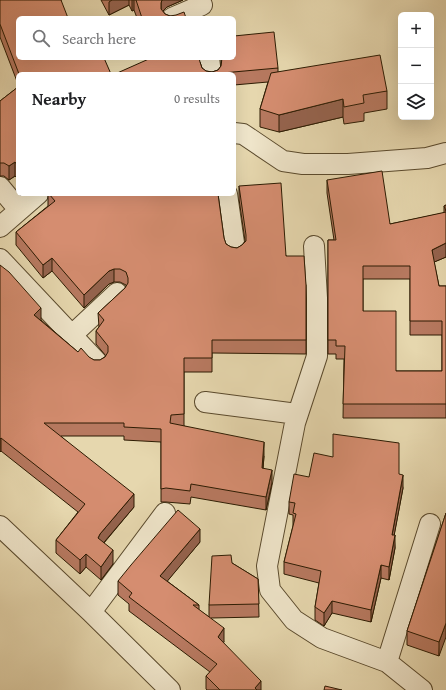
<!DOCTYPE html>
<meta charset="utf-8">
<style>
body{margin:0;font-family:"Gentium Book Plus",serif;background:#f6f6f6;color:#202124}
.controls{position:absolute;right:12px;top:12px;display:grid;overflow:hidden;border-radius:6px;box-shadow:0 4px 16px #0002}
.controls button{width:36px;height:36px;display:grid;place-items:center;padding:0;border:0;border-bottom:1px solid #e0e0e0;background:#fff;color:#202124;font:20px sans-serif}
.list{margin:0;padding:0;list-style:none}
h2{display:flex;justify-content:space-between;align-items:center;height:52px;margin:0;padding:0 16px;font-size:17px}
h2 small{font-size:13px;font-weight:400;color:#757577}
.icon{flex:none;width:22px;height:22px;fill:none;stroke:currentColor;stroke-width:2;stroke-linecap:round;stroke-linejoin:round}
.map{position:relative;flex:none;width:446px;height:690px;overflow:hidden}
.search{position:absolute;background:#fff;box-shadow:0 4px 16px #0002;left:16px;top:16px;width:220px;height:44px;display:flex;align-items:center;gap:10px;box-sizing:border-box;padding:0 14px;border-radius:6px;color:#757577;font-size:15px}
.panel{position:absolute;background:#fff;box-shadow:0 4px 16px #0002;left:16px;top:72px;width:220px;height:124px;border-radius:6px}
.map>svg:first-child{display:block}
</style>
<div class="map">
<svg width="446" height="690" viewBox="0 0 446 690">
<rect width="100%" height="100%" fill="#e6d7ae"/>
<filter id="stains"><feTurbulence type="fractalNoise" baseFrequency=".005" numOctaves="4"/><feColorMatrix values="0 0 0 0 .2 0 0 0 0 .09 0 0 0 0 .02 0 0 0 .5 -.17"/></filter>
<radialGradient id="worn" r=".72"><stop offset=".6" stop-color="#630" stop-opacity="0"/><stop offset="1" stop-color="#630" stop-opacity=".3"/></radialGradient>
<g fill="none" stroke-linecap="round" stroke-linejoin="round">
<defs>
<path id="street" d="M172 18 202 5
M209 58 211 74
M234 133 243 134 283 161 303 164H348L427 158 446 153
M0 187 19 210
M227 194 235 250
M0 227 38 194
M314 246 317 298V356L295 423 267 566 270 590 294 620 322 638 387 662 422 690
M0 259 97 362
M72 335 117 293
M205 402 297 414
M0 526 91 612 170 690
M91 612 165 513
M387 662 430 524"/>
</defs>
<use href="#street" stroke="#5a4a2d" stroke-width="22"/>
<use href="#street" stroke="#efe5ca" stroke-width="20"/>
</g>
<path fill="#b77960" stroke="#2c1b02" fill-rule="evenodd" d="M0 0 62 1 18 18 111 74H18V84L0 37Z
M101 0H183L167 7 163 11 165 14 170 16 186 18H137L134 10 132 11 129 5 109 15Z
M221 58H234L278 68V72L387 91V109L364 113V121L344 124 343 117 279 132 260 127V109L268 82 234 85V74H115L200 62 202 68 206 71 212 72 218 70 221 66Z
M18 87V179L15 176 9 180 4 176H0V101Z
M327 180 390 224 444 213V206L446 205V257L434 262 439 286H446V418H343L344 359H336V354H328V240H334L327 193ZM363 279H410V335H442V371H396L363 311Z
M239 186 306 285V354L212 353V372H184V426L264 456 263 468 272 483 266 510 191 497 190 504 166 502H161V442L124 440V436H61L134 507 104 543 113 564 101 580 86 567 80 574 56 553V540L78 512 1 451 0 452V265L41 320 78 352 94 360H100L106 356 96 344V331L99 327 98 313 125 288 126 286V285L120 282H114L109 284 84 308 52 271 43 278 16 245V232L48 206V194H218L224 238 226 244 231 247 237 248 242 245 245 241 239 199Z
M399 474 403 488 394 535 395 548 389 580 381 578 371 622 332 613 324 626 315 620V607L319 583 284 574V562L293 526V515L289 514V502L309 477Z
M446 513 439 656 407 645V631Z
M200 542 167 581 199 605V610L209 617V605L232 563 258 579 259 617 211 618 224 642 223 643 261 690H207L206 689V676L210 672 129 611V604L118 595V581Z"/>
<path fill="#95634e" stroke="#2c1b02" d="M112 0H129V5L109 15V2Z
M132 0H134V10L132 11Z
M162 0H183L167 7 163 11 161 16V3Z
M343 99V117L279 132V115Z
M15 162V176L9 180V166Z
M446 243V257L432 263V250Z
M52 258V271L43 278V265Z
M114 269V282L109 284 84 308V295L109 271Z
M41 308V321L34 315Z
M1 438V451L0 452V439Z
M264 442V456L262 481V468Z
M272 470V483L266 510V497Z
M403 475V488L392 547V535Z
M134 494V507L100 547 98 538 100 534Z
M200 529V542L160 590V576Z
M395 535V548L389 580V567Z
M113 550V564L101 580V567Z
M86 554V567L80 574V560Z
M381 565V578L371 622V610Z
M332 601V613L324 626V613Z
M446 623V637L439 656V642Z
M224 628V642L218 651V637Z
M261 681V690H255V688Z"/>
<path fill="#d58d70" stroke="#2c1b02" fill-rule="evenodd" d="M0 0H61L68 18H18V58H104L111 74H19L0 24Z
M136 0H162L161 3V9L165 14 170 16 176 15 184 12 186 18H142Z
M274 32 278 68 211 74H115L151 58H199L200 62 202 68 206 71 212 72 218 70 221 66 222 58H234V36Z
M380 55 387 91 363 95 364 103 344 107 343 99 279 115 260 109 271 73Z
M18 87V166L15 162 9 166 4 163H0V101Z
M382 171 390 224 446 212V243L432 250 439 286H446V404H343L345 346H336V340H328V240H336L327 180ZM363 266H410V321H442V371H396V311H363Z
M281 183 286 256H304L306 285V340H212V358H184V414L171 415 170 423 264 442 262 468 272 470 266 497 191 484 190 491 166 488 161 489V429L124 427V423H44L134 494 100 534 98 538 113 550 101 567 86 554 80 560 56 540 85 504 1 438 0 439V265L9 272 41 308 34 315 78 352 81 348 89 357 94 360H100L105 357 108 352V346L96 331 104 320 98 313 125 288 128 283V278L126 272 120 269H114L109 271 84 295 52 258 43 265 16 232 55 201 49 194H218L224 238 226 244 231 247 237 248 242 245 246 241V235L239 186Z
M446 205V211L444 206Z
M333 434 399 443V474L403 475 392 535H395L389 567 381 565 371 610 332 601 324 613 315 607 321 571 284 562 296 514 293 513 295 503 289 502 294 474 309 477 314 453 333 457Z
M178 510 200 529 160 576 199 605H193L224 628 218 637 261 681 255 688 257 690H220L206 676 217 664 129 597 132 593 118 581 131 565Z
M446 513V623L439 642 407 631Z
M231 555 232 563 258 579 259 604 209 605 212 556Z
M325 686 342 690H324Z"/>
<rect width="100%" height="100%" filter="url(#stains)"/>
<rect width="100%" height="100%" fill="url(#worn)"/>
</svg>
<div class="controls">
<button>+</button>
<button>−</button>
<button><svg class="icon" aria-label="layers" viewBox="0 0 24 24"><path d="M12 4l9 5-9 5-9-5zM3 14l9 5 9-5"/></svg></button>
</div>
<div class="search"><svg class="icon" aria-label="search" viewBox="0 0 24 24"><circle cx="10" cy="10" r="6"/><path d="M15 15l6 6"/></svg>Search here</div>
<section class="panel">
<h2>Nearby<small>0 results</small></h2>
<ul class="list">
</ul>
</section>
</div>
